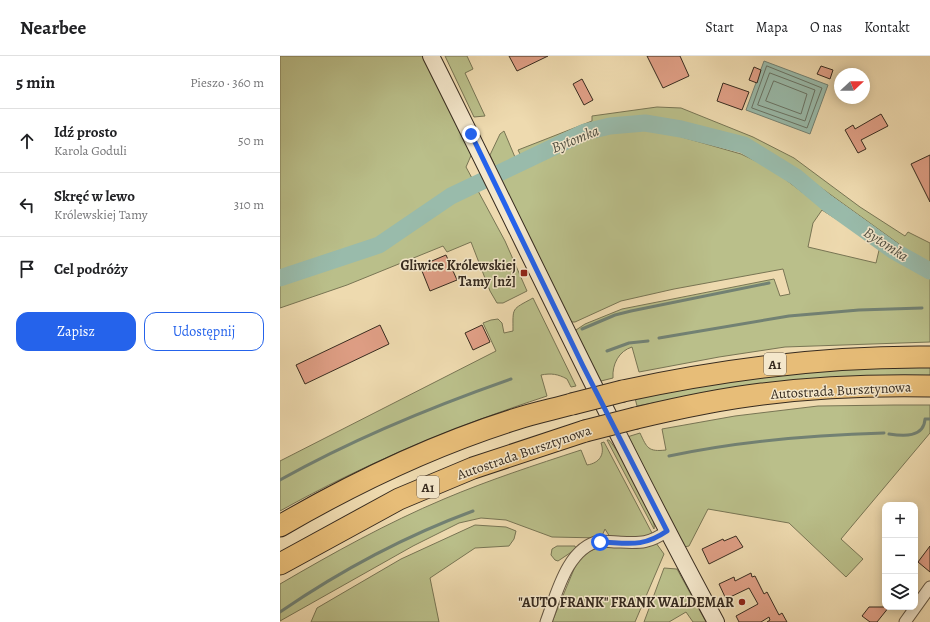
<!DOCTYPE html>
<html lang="pl">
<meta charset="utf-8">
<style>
body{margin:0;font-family:Alegreya,serif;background:#f6f6f6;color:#202124}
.controls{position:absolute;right:12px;bottom:12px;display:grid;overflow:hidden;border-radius:8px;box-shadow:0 2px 10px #0003}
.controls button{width:36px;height:36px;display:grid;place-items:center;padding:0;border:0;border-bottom:1px solid #e0e0e0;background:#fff;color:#202124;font:20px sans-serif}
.compass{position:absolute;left:554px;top:12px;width:36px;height:36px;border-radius:50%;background:#fff;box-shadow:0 2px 10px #0003;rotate:68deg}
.stop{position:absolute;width:12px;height:12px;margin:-9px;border:3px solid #2563eb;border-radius:50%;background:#fff}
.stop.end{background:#2563eb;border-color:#fff;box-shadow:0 1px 4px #0008}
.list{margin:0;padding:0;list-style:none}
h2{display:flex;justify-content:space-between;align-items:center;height:52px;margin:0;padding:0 16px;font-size:17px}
h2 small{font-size:13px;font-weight:400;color:#757577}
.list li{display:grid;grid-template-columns:26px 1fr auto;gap:12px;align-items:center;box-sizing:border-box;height:64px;padding:0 16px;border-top:1px solid #e0e0e0}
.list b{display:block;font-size:15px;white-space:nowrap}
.list p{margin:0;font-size:13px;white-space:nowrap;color:#757577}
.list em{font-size:13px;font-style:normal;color:#757577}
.actions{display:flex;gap:8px;padding:12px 16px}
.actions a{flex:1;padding:9px 0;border:1px solid #2563eb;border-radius:12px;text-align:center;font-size:14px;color:#2563eb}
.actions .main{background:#2563eb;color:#fff}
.icon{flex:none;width:22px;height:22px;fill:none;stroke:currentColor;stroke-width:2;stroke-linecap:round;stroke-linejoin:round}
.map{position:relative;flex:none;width:650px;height:566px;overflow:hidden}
header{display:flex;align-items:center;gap:24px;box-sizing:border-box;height:56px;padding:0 20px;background:#fff;border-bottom:1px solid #e0e0e0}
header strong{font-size:19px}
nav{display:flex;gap:22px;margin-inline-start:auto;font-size:14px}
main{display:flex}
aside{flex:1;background:#fff}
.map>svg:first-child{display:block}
</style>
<header>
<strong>Nearbee</strong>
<nav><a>Start</a><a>Mapa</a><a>O nas</a><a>Kontakt</a></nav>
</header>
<main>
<aside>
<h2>5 min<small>Pieszo · 360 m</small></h2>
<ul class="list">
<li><svg class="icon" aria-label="ahead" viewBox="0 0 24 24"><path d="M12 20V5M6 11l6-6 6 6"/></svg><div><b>Idź prosto</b><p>Karola Goduli</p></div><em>50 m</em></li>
<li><svg class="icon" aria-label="left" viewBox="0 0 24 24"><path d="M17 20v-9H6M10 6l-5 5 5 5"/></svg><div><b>Skręć w lewo</b><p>Królewskiej Tamy</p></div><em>310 m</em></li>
<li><svg class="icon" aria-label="arrive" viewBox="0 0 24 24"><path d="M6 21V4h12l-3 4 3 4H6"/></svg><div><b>Cel podróży</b></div></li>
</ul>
<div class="actions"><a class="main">Zapisz</a><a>Udostępnij</a></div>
</aside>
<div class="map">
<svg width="650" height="566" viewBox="0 0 650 566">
<rect width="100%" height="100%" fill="#eedaaf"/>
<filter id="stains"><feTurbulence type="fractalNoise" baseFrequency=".005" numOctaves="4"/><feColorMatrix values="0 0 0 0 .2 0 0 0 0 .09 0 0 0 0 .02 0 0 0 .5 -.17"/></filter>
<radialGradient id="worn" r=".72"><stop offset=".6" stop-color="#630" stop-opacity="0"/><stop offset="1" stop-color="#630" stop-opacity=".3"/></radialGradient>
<path fill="#babf8a" stroke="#787554" d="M0 0H145L193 95 186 111 193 124 172 132 95 186 0 215Z
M165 0H187L193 13 185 17 205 60 194 61Z
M377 51 401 52 473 81 514 102 580 151 625 180 628 176 650 187V286L505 291 439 301 359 316 352 291C339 295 332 308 333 322L317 326 295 282 296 274 305 268 342 253 494 223 500 240 510 238 503 213 394 233 341 245 295 266H287L221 123 300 83 318 78 355 73 388 77 461 98 492 113 531 143 565 164 564 168 542 154 533 167 528 191 596 207 600 190 612 200 619 188 515 113 467 85 392 66 351 62 313 70 242 102 238 94 312 65V60Z
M224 75 237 106 217 114 210 99 220 78Z
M197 133 225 185 247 235 223 247H217L210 235 191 186 167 196 163 190 67 229 0 252V229L55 211 108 191 169 149Z
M253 242 296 330 291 331 287 323C278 318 271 317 261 319L267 340C173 371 86 407 0 455V405L216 295 203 267 211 264 218 263 222 267 224 277 233 275C233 251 231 254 253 242Z
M650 310V320L422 338 357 350 355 342 517 314Z
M614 349H650V377L561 483 583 503 566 521 509 467 428 453 409 490 404 491 347 381 360 377C367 392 368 396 386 394L382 373 455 360 538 350Z
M327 384H329C340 397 378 458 374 473Z
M324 386 372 477 362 483 330 481 325 473 321 482 272 481 226 464 201 462 179 467 133 490 0 565V528C53 497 107 467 164 443 209 424 255 409 301 394L307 409C320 407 325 398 321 387Z
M195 469 226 471 236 475 234 483 229 490 195 492 150 522 159 566H31L37 552 121 503Z
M376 487 384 498 355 566H272L297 506 310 495 322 490Z
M277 490H295L296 493 278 505 275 504 271 499 272 493Z
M384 512 397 513 426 566H413L406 556 389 566H364Z"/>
<path fill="#99bbab" stroke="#728173" d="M484 5 548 29 530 78 466 54Z"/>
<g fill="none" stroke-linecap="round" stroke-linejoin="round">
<path stroke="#687365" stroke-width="1" d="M487 10 542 32 527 72 472 52Z
M490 17 535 34 525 65 478 49Z
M494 25 527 38 521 58 486 45Z"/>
<path stroke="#728173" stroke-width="3" d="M302 273 335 259 351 255 489 227
M379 282 509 260 579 254 642 252
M327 295 349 287 368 285
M609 378C623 380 644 382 645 363H650
M389 400C460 385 531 379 604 377
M0 424C73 383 151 351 231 323
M0 556C60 515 125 480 193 455"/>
<path stroke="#99bbab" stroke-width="17" d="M0 222 99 189 171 140 305 76 330 70 365 67 401 73 464 89 516 121 547 147 614 195 650 215"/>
</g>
<path fill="#e1a087" stroke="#372b1f" d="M229 0H268L237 15Z
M367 0H400L409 20 383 32Z
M541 10 553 14 550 23 537 18Z
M474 11 481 14 477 27 469 24Z
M302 23 313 44 304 49 293 28Z
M443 27 469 36 462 54 437 45Z
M601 58 608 70 581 84 586 93 578 97 565 74 573 69 575 73Z
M650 99V146L631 108Z
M166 199 177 224 150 235 140 210Z
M100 269 109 288 25 328 16 309Z
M202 269 210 286 193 294 185 277Z
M456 480 463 491 429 508 422 493 443 483 444 485Z
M650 490V516L638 506Z
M471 517 472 521 475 520 484 538 487 536 499 559 502 557 507 566H487L490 564 489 561 481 566H459L456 560 478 548 469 532 446 543 439 528 454 521 455 525Z
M589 551H609L597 566H590L582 560Z"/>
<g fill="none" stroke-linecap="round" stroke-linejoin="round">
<defs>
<path id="street" d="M266 566C276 540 287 491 320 485 326 485 332 486 338 486 360 487 369 488 387 475
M625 566 650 531"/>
<path id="secondary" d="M151 0C246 189 335 380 436 566"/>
<path id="highway" d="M343 335C445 313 546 300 650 301
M356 362C398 352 440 343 482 338 538 331 594 329 650 330
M0 470C72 428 156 388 236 363 254 357 274 353 292 348
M0 508 119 443 193 412 305 375"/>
</defs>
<use href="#street" stroke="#655743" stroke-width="13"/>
<use href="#secondary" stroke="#372b1f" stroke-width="18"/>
<use href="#highway" stroke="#372b1f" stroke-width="23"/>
<use href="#street" stroke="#f4e7cb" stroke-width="11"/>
<use href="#secondary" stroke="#f4e7cb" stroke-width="16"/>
<use href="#highway" stroke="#e7bd78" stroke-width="21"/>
<defs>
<path id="highway-bridge" d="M292 348 343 335
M305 375 356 362"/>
</defs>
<use href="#highway-bridge" stroke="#372b1f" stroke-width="23" stroke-linecap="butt"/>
<use href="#highway-bridge" stroke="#e7bd78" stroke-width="21"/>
</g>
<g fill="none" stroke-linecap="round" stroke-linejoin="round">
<path stroke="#2563eb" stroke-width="5" d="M191 78 303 310 387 475C362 492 348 487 320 486"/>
</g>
<g fill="#8f2418" stroke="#f4e7cb" stroke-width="1.5">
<rect x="240" y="213" width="8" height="8" rx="2"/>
<circle cx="462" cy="546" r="4"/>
</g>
<g text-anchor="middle" stroke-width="3" stroke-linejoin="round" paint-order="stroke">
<g fill="#f4e7cb" stroke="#706353" stroke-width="1">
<rect x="484" y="297" width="22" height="22" rx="3"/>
<rect x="137" y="420" width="22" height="22" rx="3"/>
</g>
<g font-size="13" font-weight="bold" fill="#372b1f">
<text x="495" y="313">A1</text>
<text x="148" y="436">A1</text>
</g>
<g font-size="14" font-weight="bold" fill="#372b1f" stroke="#f4e7cb" text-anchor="end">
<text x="236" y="214">Gliwice Królewskiej<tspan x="236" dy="16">Tamy [nż]</tspan></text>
<text x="454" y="551">"AUTO FRANK" FRANK WALDEMAR</text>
</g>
<g font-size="14" fill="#372b1f" stroke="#f4e7cb">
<text transform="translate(561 334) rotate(-3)" y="5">Autostrada Bursztynowa</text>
<text transform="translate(244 396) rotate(-19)" y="5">Autostrada Bursztynowa</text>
</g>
<g font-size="15" font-style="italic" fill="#504f42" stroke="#f4e7cb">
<text transform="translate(295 83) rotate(-22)" y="5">Bytomka</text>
<text transform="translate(606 188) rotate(33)" y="5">Bytomka</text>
</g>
</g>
<rect width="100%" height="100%" filter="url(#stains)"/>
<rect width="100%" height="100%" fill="url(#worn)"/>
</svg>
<div class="controls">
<button>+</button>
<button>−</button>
<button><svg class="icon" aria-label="layers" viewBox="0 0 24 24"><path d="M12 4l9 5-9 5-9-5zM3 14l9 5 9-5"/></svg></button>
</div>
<svg class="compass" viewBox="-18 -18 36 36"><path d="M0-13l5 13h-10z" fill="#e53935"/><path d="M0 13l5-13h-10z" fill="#757577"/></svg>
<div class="stop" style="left:320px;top:486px"></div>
<div class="stop end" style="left:191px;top:78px"></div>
</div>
</main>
